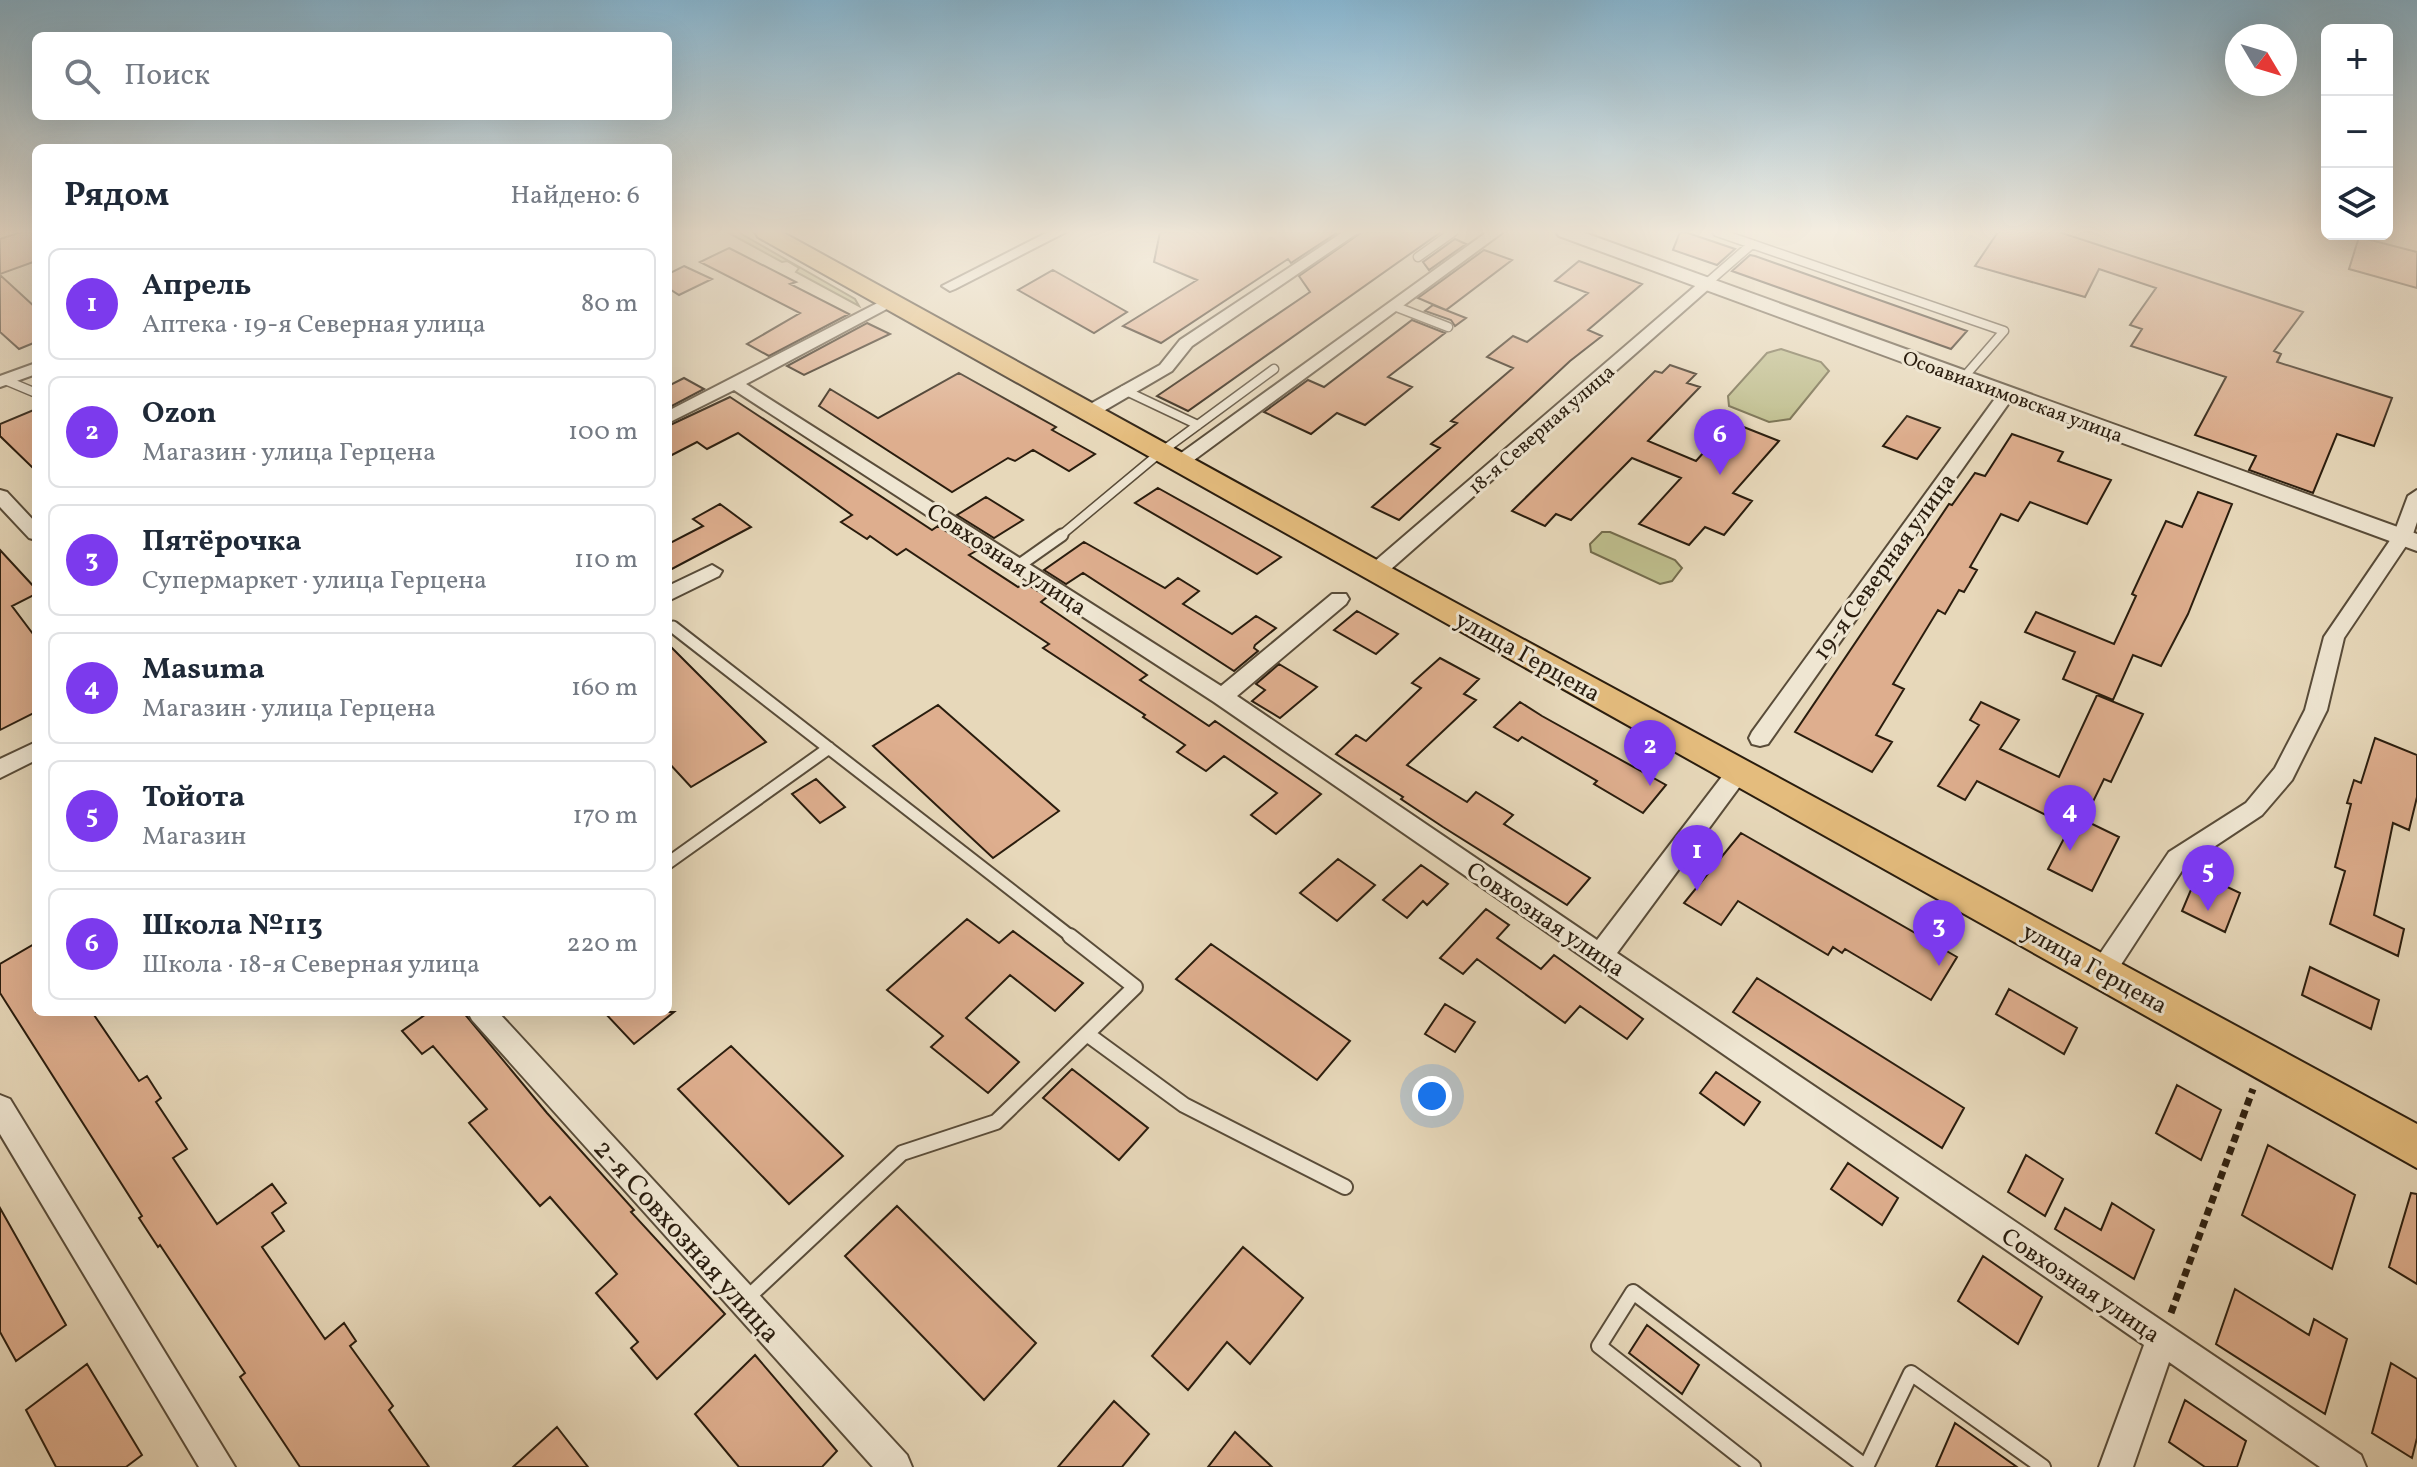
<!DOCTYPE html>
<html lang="ru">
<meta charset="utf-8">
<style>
body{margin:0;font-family:Vollkorn,serif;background:#f2f2f3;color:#1f2937}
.controls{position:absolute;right:24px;top:24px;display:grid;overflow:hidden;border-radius:12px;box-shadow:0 8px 32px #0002}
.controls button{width:72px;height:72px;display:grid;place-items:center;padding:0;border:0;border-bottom:2px solid #e0e1e3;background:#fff;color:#1f2937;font:40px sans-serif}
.compass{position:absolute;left:2225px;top:24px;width:72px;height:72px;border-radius:50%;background:#fff;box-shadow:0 8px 32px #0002;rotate:128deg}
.you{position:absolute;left:1432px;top:1096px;width:28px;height:28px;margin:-20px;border:6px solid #fff;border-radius:50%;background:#1a73e8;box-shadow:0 0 0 12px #1a73e833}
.badge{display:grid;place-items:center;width:52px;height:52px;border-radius:50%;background:#7c3aed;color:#fff;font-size:26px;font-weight:700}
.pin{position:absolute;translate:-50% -66px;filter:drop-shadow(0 2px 4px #0008)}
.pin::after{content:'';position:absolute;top:42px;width:28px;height:24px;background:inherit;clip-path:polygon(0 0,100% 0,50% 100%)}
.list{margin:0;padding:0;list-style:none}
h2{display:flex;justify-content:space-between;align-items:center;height:104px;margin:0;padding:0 32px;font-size:34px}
h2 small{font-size:26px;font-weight:400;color:#747a83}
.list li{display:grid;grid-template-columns:52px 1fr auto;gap:24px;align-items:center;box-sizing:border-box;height:112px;margin:0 16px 16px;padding:0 16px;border:2px solid #e0e1e3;border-radius:12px}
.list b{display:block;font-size:30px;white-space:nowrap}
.list p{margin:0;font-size:26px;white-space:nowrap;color:#747a83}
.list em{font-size:26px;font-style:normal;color:#747a83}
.icon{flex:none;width:44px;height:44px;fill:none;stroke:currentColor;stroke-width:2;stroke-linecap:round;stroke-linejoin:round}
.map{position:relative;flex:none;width:2417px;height:1467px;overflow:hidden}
.search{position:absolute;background:#fff;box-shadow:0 8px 32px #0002;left:32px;top:32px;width:640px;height:88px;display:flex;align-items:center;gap:20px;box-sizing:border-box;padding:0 28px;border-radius:12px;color:#747a83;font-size:30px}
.panel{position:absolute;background:#fff;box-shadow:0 8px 32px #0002;left:32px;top:144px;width:640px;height:872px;border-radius:12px}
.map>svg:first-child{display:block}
</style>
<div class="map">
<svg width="2417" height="1467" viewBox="0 0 2417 1467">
<rect width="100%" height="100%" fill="#e7d8ba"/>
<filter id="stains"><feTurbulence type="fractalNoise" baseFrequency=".0025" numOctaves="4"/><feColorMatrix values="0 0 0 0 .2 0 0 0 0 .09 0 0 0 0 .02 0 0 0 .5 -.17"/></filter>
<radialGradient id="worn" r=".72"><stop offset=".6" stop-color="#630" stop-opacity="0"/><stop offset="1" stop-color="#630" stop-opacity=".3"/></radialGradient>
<path fill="#bdbc8b" stroke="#746c4c" stroke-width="2" d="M727 232H738L855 299 859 306 796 272 799 268 787 261 782 262Z
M1781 349 1821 362 1829 371 1790 419 1769 422 1729 406 1728 396 1767 353Z
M1610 532 1675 560 1682 568 1672 581 1660 584 1591 552 1590 544 1602 532Z"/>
<path fill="#deae8e" stroke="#2a1d0e" stroke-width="2" d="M21 232H36V261L0 274V239Z
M1160 232H1338L1291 263 1288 259 1161 343 1123 326 1197 280 1154 262Z
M1362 232H1441L1188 411 1157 396 1310 292 1299 276Z
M1680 232H1685L1735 249 1717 265 1673 250Z
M1998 232H2059L2303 312 2274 351 2281 354 2277 362 2392 398 2374 446 2337 434 2313 493 2249 470 2256 456 2195 435 2226 377 2131 346 2142 329 2130 325 2156 288 2099 269 2085 297 1975 266Z
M2359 237 2417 252V288L2349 269Z
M1455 239 1466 244 1429 270 1423 262Z
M729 248 796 282 790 284 849 314 769 356 747 344 800 313 700 262Z
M1484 250 1512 260 1446 310 1418 298Z
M1750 255 1755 256 1967 331 1951 349 1732 271Z
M1579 261 1642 284 1588 330 1602 336 1570 361 1399 520 1372 507 1440 448 1431 444 1457 423 1451 421 1513 368 1487 357 1513 336 1527 342 1588 293 1555 281Z
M684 266 712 279 679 295 668 288V274Z
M1053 270 1127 312 1094 333 1018 290Z
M0 275 36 308V342L19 349 0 332Z
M1433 305 1466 318 1455 326 1451 320 1425 311Z
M1412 320 1445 333 1388 377 1412 387 1365 425 1337 413 1311 434 1264 412 1308 380 1324 387Z
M867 323 890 334 804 375 787 366Z
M1670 365 1696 374 1687 383 1700 387 1648 441 1696 461 1731 422 1779 441 1733 493 1752 501 1724 535 1705 527 1689 545 1639 524 1681 478 1632 458 1571 520 1556 514 1545 526 1512 511 1655 371 1662 373Z
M959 373 1056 427 1052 430 1095 454 1069 471 1033 450 1015 461 1008 458 952 492 819 406 830 389 878 418Z
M684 378 704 389 668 408V386Z
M730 397 932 530 938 526 976 551 969 555 1018 587 1025 583 1047 597 1041 602 1147 675 1140 680 1209 726 1215 721 1321 794 1276 834 1251 815 1277 793 1224 756 1206 771 1177 752 1185 745 1143 717 1145 715 1043 648 1049 644 906 549 897 555 870 536 867 539 841 522 852 515 738 433 707 449 697 442 668 457V426Z
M36 409V471L0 436V424Z
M1907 416 1940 428 1917 459 1883 446Z
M2012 434 2063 452 2058 461 2111 480 2087 524 2030 502 2018 521 2001 514 1970 567 1977 570 1964 592 1959 590 1945 614 1938 610 1893 684 1904 689 1876 735 1892 742 1872 772 1795 732 1949 504 1952 505 1975 473 1985 476Z
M1158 488 1210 517 1281 557 1257 574 1135 503Z
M2198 492 2232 504 2188 614 2161 666 2133 655 2113 700 2063 679 2075 652 2025 632 2036 612 2114 644 2136 596 2132 594 2166 521 2182 527Z
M986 497 1023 520 994 538 957 515Z
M720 504 751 527 668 571V544L703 526 693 519Z
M1084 542 1165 588 1178 578 1199 591 1183 604 1232 634 1256 616 1276 628 1255 645 1254 648 1258 651 1234 671 1083 573 1066 584 1044 570Z
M0 550 36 589V594L12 606 36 638V712L0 730Z
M1357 611 1398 634 1376 654 1334 630Z
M668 644 766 742 691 787 668 762Z
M1440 658 1479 679 1464 694 1476 700 1407 765 1467 802 1476 792 1513 815 1504 824 1590 878 1567 905 1443 827 1401 799 1403 797 1336 754 1356 735 1366 741 1421 688 1412 683Z
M1279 664 1317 687 1280 718 1252 701 1265 690 1256 684Z
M2097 695 2143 714 2111 782 2104 779 2084 820 2119 837 2092 891 2048 869 2070 827 1977 781 1965 800 1938 786 1979 725 1970 720 1981 702 2019 720 2000 749 2059 777Z
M1520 702 1542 716 1666 785 1643 813 1594 784 1597 781 1522 737 1518 741 1494 727Z
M938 705 1059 811 993 858 873 746Z
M2375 738 2417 755V797L2409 830 2393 823 2374 915 2404 929 2398 956 2330 924 2345 871 2335 867 2351 804 2347 803 2354 780 2361 783Z
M816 779 845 807 820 823 792 794Z
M1741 833 1957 957 1931 1000 1845 949 1842 953 1833 947 1828 955 1738 901 1721 925 1684 903Z
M1338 859 1375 885 1337 921 1300 893Z
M1421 865 1448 884 1427 905 1423 901 1407 918 1383 900Z
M2198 873 2240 893 2225 932 2182 911Z
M1486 909 1509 925 1497 938 1541 969 1554 955 1643 1019 1627 1039 1580 1006 1565 1023 1477 959 1463 974 1440 958Z
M967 919 999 943 1013 931 1083 983 1055 1011 1010 975 966 1018 1019 1062 988 1093 931 1047 943 1036 887 990Z
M36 943V1012H92L139 1081 147 1076 161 1098 156 1102 187 1149 173 1158 217 1224 272 1184 286 1203 272 1213 284 1231 262 1247 325 1339 344 1323 356 1341 350 1346 393 1406 389 1410 429 1467H300L240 1377 245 1373 160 1245 158 1247 139 1218 142 1216 0 993V964Z
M1211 944 1350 1041 1317 1080 1176 979Z
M2310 967 2379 1000 2371 1029 2302 995Z
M1757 978 1964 1108 1942 1148 1733 1012Z
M2009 989 2077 1028 2064 1054 1996 1014Z
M1445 1004 1475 1022 1455 1052 1425 1034Z
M429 1012H463L547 1113 634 1210 631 1212 725 1314 657 1379 631 1348 638 1342 596 1293 617 1274 550 1197 540 1206 469 1123 487 1109 433 1046 422 1054 402 1031Z
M604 1012H674L634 1044Z
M731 1046 843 1156 789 1204 678 1089Z
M1072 1069 1148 1128 1119 1160 1043 1098Z
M1716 1072 1760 1102 1744 1125 1700 1093Z
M2177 1085 2221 1110 2201 1160 2156 1133Z
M2268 1145 2355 1195 2332 1269 2242 1215Z
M2026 1155 2063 1179 2045 1216 2008 1192Z
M1848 1163 1898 1198 1882 1225 1831 1189Z
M2411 1193 2417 1194V1284L2389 1267Z
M2112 1203 2154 1230 2134 1279 2055 1229 2065 1208 2101 1230Z
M897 1206 1036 1343 984 1400 845 1256Z
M0 1208 66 1325 16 1361 0 1332Z
M1243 1247 1303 1298 1250 1364 1227 1342 1188 1390 1152 1356Z
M1983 1256 2042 1297 2018 1344 1958 1301Z
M2235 1289 2309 1335 2314 1319 2347 1339 2325 1414 2216 1344Z
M1647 1325 1699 1365 1682 1394 1629 1353Z
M755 1355 837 1451 822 1467H739L695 1414Z
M2391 1363 2417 1379V1438L2412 1458 2372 1433Z
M87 1364 142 1455 126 1467H56L26 1410Z
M2185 1400 2246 1441 2237 1467H2205L2169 1442Z
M1114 1401 1149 1434 1122 1467H1058Z
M1955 1423 2017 1467H1936Z
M557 1427 588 1467H513Z
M1235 1432 1272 1467H1208Z"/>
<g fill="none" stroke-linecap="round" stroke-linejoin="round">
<defs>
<path id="service-far2" d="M1717 232 2004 331 1964 377
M1418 257 1453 232
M1706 284 1752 244
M1394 306 1448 327
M5 380 36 393
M1124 390 1198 425
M1059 537 1161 452 1274 369"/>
<path id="service-far1" d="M1018 566 1062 535
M668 629 673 627 1073 938
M668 863 829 748"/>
<path id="service" d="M1087 1034 1184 1105 1345 1187
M744 1301 902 1153 996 1122 1135 987 1070 936
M1753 1467 1599 1346 1633 1292 1866 1467 1911 1373 2043 1467"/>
<path id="minor" d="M1048 232H1066L955 289 950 291 942 286Z
M1343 232H1359L1192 346 1172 371 1095 416H1083L1080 412 1083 408 1160 365 1180 340Z
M1487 232H1503L1186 466H1174L1171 462 1174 458Z
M1706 279 1714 284 1711 287 1382 577H1368L1365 572 1368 567 1701 281Z
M891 296 896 298V304L746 384 1221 686 1332 594H1346L1349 599 1346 604 1237 696 1597 940 1730 766 1738 763 1746 766 1749 772 1746 778 1617 953 2361 1455 2366 1467H2320L2169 1362 2133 1467H2099L2144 1345 1214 702 734 390 668 423V411Z
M36 363V374L0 387V376Z
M2008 388 2016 393 1768 744 1760 746 1752 744 1749 738 1752 732 2002 389Z
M0 490 7 492 36 523V540L29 538 0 507Z
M2417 490V522L2412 537 2344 638 2327 710 2292 780 2262 815 2185 866 2111 980 2102 983 2093 980 2089 972 2093 964 2169 852 2246 803 2275 768 2305 710 2324 637 2393 536 2408 496Z
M712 565 722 571 719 576 668 601V586Z
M36 742V760L0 778V759Z
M468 1012H498L907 1455 912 1467H873L472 1020Z
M0 1095 10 1099 235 1467H199L0 1134Z"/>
<path id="tertiary" d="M1556 232H1582L2417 534V551L1559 236Z"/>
<path id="primary" d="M755 232H782L1386 565 2417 1124V1168L758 237Z"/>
</defs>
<use href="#service-far2" stroke="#594c39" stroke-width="11"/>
<use href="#service-far1" stroke="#594c39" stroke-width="15"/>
<use href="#service" stroke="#594c39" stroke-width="18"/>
<use href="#minor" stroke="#594c39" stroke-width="4"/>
<use href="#tertiary" stroke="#594c39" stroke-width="4"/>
<use href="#primary" stroke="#2a1d0e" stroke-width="4"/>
<path stroke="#2a1d0e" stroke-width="7" stroke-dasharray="8 5" stroke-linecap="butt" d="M2171 1313 2253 1089"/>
<use href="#service-far2" stroke="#efe6d2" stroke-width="8"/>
<use href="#service-far1" stroke="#efe6d2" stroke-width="11"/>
<use href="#service" stroke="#efe6d2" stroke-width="14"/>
<use href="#minor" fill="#efe6d2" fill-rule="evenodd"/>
<use href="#tertiary" fill="#efe6d2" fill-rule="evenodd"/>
<use href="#primary" fill="#e4bc7d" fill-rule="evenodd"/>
</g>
<linearGradient id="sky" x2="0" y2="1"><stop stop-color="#87b6d1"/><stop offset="0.53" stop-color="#f4ede0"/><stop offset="1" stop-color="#f4ede0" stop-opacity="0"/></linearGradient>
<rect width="2417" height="437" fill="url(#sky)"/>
<g text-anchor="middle" stroke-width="6" stroke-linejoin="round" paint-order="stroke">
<g font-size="20" fill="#2a1d0e" stroke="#efe6d2">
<text transform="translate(2013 396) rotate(20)" y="7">Осоавиахимовская улица</text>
<text transform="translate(1541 429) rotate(-41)" y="7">18-я Северная улица</text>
</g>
<g font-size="24" fill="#2a1d0e" stroke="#efe6d2">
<text transform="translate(1007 559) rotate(33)" y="8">Совхозная улица</text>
<text transform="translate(1884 566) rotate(-54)" y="8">19-я Северная улица</text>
<text transform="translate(1528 656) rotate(29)" y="8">улица Герцена</text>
<text transform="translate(1546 919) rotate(34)" y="8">Совхозная улица</text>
<text transform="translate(2095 968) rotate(29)" y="8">улица Герцена</text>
<text transform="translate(2081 1285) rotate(34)" y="8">Совхозная улица</text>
</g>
<g font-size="28" fill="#2a1d0e" stroke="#efe6d2">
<text transform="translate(688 1240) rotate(48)" y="10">2-я Совхозная улица</text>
</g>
</g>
<rect width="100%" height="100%" filter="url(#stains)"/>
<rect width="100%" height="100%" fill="url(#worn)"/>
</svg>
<div class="controls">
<button>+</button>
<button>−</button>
<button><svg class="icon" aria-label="layers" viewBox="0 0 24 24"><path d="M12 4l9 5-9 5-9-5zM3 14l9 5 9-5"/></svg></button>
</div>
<svg class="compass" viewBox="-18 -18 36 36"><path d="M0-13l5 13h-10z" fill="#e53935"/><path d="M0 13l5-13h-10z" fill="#747a83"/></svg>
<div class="you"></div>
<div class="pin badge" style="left:1697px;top:891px">1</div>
<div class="pin badge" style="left:1650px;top:786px">2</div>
<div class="pin badge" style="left:1939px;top:966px">3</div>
<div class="pin badge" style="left:2070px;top:851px">4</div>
<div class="pin badge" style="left:2208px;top:911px">5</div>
<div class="pin badge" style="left:1720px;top:475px">6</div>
<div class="search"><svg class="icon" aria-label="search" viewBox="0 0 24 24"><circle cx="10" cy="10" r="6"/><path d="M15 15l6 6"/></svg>Поиск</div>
<section class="panel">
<h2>Рядом<small>Найдено: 6</small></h2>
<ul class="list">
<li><span class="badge">1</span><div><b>Апрель</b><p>Аптека · 19-я Северная улица</p></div><em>80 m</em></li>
<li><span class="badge">2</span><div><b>Ozon</b><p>Магазин · улица Герцена</p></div><em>100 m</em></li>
<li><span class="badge">3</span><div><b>Пятёрочка</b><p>Супермаркет · улица Герцена</p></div><em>110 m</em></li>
<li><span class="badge">4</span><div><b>Masuma</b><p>Магазин · улица Герцена</p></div><em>160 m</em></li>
<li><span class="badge">5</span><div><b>Тойота</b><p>Магазин</p></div><em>170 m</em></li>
<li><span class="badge">6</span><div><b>Школа №113</b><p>Школа · 18-я Северная улица</p></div><em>220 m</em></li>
</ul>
</section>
</div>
